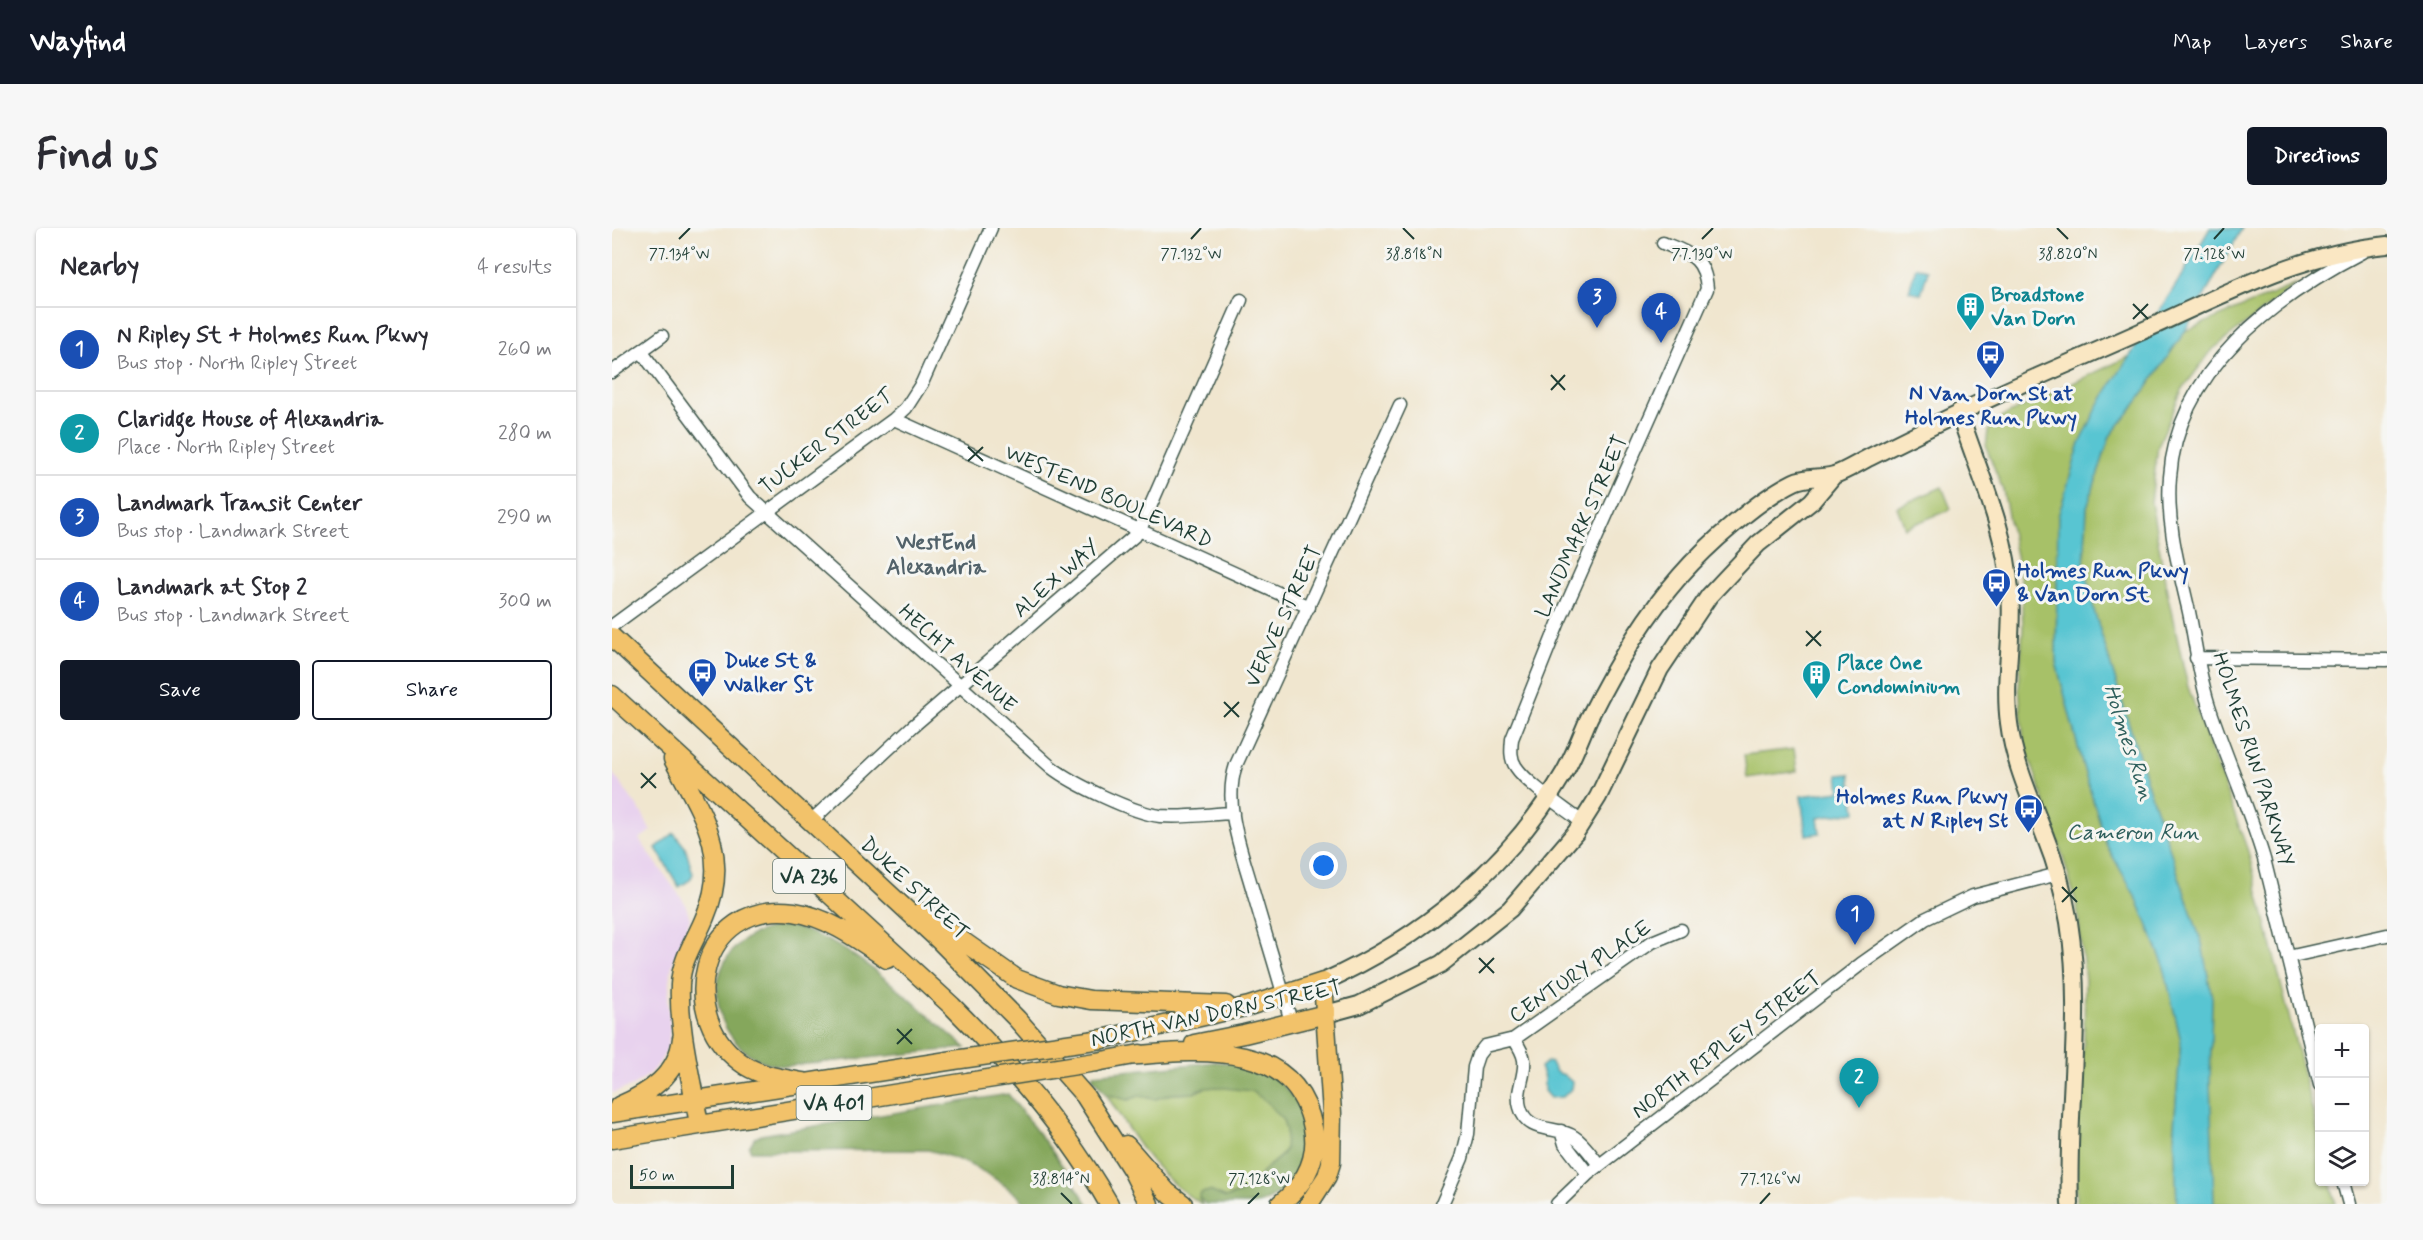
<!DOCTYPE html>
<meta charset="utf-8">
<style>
body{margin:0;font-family:Mynerve,sans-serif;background:#f7f7f7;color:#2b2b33}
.controls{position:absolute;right:18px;bottom:18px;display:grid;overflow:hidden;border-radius:6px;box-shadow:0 2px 4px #0004}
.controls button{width:54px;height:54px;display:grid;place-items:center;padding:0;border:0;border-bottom:2px solid #e1e1e2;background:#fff;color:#2b2b33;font:30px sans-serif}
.scale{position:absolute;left:18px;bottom:15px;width:104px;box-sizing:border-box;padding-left:6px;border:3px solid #1f3d34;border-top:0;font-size:16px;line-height:21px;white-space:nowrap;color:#1f3d34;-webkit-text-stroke:4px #f6f6f2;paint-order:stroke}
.you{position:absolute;left:712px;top:638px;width:21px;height:21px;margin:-15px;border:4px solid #fff;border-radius:50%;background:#1a73e8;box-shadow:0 0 0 9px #1a73e833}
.badge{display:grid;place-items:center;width:39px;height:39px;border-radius:50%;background:#111827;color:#fff;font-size:20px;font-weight:700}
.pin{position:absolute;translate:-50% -50px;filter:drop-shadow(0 2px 3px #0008)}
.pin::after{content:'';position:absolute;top:32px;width:21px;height:18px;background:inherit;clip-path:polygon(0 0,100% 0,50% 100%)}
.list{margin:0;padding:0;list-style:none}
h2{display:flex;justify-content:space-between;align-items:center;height:78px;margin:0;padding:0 24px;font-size:26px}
h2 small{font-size:20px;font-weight:400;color:#7c7c81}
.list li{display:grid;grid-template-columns:39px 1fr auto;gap:18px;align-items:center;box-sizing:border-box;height:84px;padding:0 24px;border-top:2px solid #e1e1e2}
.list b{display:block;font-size:22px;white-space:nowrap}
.list p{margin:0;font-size:20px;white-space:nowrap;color:#7c7c81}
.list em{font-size:20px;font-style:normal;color:#7c7c81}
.actions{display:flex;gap:12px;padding:18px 24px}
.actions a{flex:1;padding:14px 0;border:2px solid #111827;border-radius:6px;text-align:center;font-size:21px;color:#111827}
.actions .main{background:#111827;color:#fff}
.icon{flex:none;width:33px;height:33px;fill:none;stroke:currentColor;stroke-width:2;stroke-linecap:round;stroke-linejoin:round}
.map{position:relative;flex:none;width:1775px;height:976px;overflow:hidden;border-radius:6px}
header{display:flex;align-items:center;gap:36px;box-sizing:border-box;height:84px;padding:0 30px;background:#111827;color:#fff}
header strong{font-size:28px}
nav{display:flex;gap:33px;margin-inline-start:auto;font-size:21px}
.intro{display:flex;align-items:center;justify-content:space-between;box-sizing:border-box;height:144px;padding:0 36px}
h1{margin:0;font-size:42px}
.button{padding:15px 27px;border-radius:6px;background:#111827;color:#fff;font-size:21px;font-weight:700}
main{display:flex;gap:36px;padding:0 36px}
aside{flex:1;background:#fff;border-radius:6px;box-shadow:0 2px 4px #0004}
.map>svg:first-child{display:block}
</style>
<header>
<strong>Wayfind</strong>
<nav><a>Map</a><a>Layers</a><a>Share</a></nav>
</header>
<div class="intro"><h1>Find us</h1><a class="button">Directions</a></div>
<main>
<aside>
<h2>Nearby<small>4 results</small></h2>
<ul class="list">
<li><span class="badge" style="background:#1a4fb4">1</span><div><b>N Ripley St + Holmes Run Pkwy</b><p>Bus stop · North Ripley Street</p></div><em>260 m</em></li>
<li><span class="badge" style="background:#0f9aa8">2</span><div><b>Claridge House of Alexandria</b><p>Place · North Ripley Street</p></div><em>280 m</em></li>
<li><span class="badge" style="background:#1a4fb4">3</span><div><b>Landmark Transit Center</b><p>Bus stop · Landmark Street</p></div><em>290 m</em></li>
<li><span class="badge" style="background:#1a4fb4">4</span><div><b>Landmark at Stop 2</b><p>Bus stop · Landmark Street</p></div><em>300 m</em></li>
</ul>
<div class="actions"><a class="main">Save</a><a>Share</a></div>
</aside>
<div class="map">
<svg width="1775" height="976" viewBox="0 0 1775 976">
<rect width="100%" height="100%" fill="#f6f6f2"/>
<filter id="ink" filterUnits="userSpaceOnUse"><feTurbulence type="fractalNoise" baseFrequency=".0167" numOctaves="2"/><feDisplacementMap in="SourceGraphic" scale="12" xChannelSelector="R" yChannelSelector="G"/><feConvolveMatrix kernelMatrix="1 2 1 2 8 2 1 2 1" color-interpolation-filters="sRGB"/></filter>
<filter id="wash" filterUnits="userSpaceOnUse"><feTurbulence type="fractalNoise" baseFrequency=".008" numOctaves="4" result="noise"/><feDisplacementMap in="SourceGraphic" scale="24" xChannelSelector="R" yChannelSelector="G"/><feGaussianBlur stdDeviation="1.35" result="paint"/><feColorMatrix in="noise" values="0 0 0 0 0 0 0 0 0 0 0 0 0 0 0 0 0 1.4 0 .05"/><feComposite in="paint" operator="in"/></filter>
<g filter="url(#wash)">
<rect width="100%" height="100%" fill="#f0e6cf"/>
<path fill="#e8d2ee" d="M0 544 30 585 39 603 27 611 73 675 78 691 60 737 56 772 58 801 56 818 48 834 35 848 21 858 0 865Z"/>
<path fill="#a7c168" stroke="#637f4e" stroke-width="1.5" d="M1685 56 1600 122 1570 162 1546 218 1539 274 1556 369 1576 459 1636 623 1707 909 1708 954H1718L1724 976H1602L1598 854 1600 770 1590 716 1537 561 1483 386 1472 338 1475 279 1498 208 1526 173 1573 103Z
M1518 128 1488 174 1467 218 1446 289 1444 434 1472 542 1495 618 1525 671 1551 735 1569 813 1562 899 1565 976H1464V898L1472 810 1473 753 1465 678 1449 622 1412 514 1407 459 1411 400 1409 353 1391 262 1374 219 1376 203 1391 188Z
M1330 259 1339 281 1293 300 1285 279Z
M1182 521 1185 543 1135 550 1132 527Z
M595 859C607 859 631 860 641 864 662 872 681 898 673 921 670 930 660 934 654 940 647 947 645 956 636 962 629 965 621 966 614 970L598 963 589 965 587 970 590 976C544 951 521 908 494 866L516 872 527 868 582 865Z"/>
<path fill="#85a75c" stroke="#527248" stroke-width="1.5" d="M175 698C238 709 305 779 354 820L175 838C91 835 74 705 175 698Z
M603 834C623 835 644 837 661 849 676 860 687 875 693 893 703 925 678 969 644 976 629 976 610 976 594 976L587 970 589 965 598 963 614 970 636 962 644 955 651 943 668 929 673 922 674 902 671 892 655 874 639 863 604 859 587 861 582 865 559 866 544 871 527 868 516 872 494 866 480 849 482 846Z
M396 866 440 923 476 976H415C387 950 354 931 316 922L139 923 137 919 143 909 149 907Z"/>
<path fill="#59c5d2" stroke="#3c8183" stroke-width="1.5" d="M1598 0H1630L1573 103 1526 173 1498 208 1475 279 1472 338 1483 386 1537 561 1590 716 1600 770 1598 854 1602 976H1565L1562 899 1569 813 1551 735 1525 671 1495 618 1472 542 1444 434 1446 289 1467 218 1488 174 1569 49Z
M1304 39 1316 42 1309 66 1297 63Z
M1238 546 1244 584 1206 590 1208 605 1194 607 1189 568 1228 563 1226 547Z
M62 605 73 619 81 646 78 652 67 659 44 620Z
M935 834 939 835 944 844 952 847 960 854 959 861 951 869 938 870 932 863V850L928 839Z"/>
</g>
<g filter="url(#ink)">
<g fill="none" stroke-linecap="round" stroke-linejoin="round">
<defs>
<path id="street" d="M29 123 138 269 439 539C461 556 521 585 548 588 572 590 597 586 621 585
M0 144 50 108
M282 191 697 379
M0 398 282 191 294 180 310 155 379 0
M1584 430 1775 432
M198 594 300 499 527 304 629 72
M970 594C952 580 916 557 904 539 898 531 899 521 900 511L946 396 1095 61C1093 29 1078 26 1051 15
M1676 729 1775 707
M679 794C668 752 654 709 642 667 631 626 610 578 624 537L788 177
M902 811C906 817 911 825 912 832 914 848 903 864 908 879 915 907 946 897 962 909 972 915 980 928 987 937
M1708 857 1652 631C1637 580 1615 532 1598 481 1587 449 1584 417 1577 384 1567 340 1554 295 1558 249 1565 142 1663 69 1750 24
M949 903 953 916 976 946
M1731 954 1737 976
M830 976 850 930 856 906 862 839 866 827 873 818 902 811 1040 714 1069 702
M945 976 976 946 1249 736 1313 691 1361 668 1446 646"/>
<path id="secondary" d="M1347 184C1366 244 1394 300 1398 363 1402 407 1391 451 1397 495 1402 536 1420 573 1434 611 1445 638 1452 666 1457 694 1472 788 1454 882 1458 976
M711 754C810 710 897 639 952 545 962 528 969 508 977 490 1002 440 1031 390 1068 348 1094 318 1147 271 1182 254 1194 248 1209 251 1222 247 1234 243 1246 235 1258 229 1286 215 1314 201 1343 187 1403 157 1466 132 1528 104 1607 69 1687 25 1775 17
M714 786 747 777 829 736 898 681 964 604 986 569 1048 441 1097 368 1146 316 1200 273 1221 248"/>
<path id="primary" d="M0 409 328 713 405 791 473 868 520 942 537 976
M0 467 340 778C400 838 455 902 497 976
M61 531C89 584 120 627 93 689 84 712 69 731 68 757 66 803 80 852 87 897
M309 684 405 751 446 766 479 772 614 777
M490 811 637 778 711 754 720 885 719 935 715 948 697 976
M582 816 632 806 714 786
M516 828C585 822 684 810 701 900 707 932 692 957 668 976
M484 834 528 826
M196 855C175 851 152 849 134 838 60 791 87 671 182 684 216 689 247 712 275 731
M7 878C37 865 66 847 70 810
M0 885 342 832
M0 911 356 854
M514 917 555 964 571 976"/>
</defs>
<use href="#street" stroke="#3e564b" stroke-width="15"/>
<use href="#secondary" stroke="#3e564b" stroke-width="20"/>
<use href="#primary" stroke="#3e564b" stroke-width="21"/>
<use href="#street" stroke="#fff" stroke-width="12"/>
<use href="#secondary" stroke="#fae7c3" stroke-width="16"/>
<use href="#primary" stroke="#f2c26a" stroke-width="18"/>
<defs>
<path id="primary-bridge" d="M342 832 490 811
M356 854 484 834"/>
</defs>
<use href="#primary-bridge" stroke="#3e564b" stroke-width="21" stroke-linecap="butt"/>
<use href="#primary-bridge" stroke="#f2c26a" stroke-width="18"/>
</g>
</g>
<path fill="none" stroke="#1f3d34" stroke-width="2" d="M791 0 802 11M1445 0 1456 11M67 11 78 0M579 11 589 0M1090 11 1101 0M1602 11 1612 0M1521 76 1536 91M1521 91 1536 76M939 147 953 162M939 162 953 147M356 219 371 233M356 233 371 219M1194 403 1209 418M1194 418 1209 403M612 474 627 489M612 489 627 474M29 545 44 560M29 560 44 545M1450 659 1465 674M1450 674 1465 659M867 730 882 745M867 745 882 730M285 801 300 816M285 816 300 801M449 965 460 976M636 976 647 965M1148 976 1158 965"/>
<defs>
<symbol id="building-pin" viewBox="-11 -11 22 30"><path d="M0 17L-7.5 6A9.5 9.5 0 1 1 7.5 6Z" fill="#0f9aa8" stroke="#f6f6f2"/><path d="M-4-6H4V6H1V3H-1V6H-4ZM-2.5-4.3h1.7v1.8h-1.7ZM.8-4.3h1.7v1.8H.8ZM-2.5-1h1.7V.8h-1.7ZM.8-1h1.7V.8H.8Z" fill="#fff"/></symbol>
<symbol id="bus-pin" viewBox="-11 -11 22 30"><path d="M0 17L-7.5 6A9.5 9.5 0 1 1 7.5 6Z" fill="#1a4fb4" stroke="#f6f6f2"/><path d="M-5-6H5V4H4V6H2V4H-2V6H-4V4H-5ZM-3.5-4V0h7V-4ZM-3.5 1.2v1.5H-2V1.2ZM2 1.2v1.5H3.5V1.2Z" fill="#fff"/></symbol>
</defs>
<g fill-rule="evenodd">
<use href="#building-pin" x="1342" y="62" width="33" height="45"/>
<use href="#bus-pin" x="1362" y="110" width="33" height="45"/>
<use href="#bus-pin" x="1368" y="338" width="33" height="45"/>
<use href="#bus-pin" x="74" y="428" width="33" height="45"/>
<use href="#building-pin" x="1188" y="430" width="33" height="45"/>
<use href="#bus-pin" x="1400" y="564" width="33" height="45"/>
</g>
<g text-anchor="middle" stroke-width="6" stroke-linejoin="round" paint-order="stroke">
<g fill="#f6f6f2" stroke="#60746d" stroke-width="1.5">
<rect x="161" y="631" width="72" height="34" rx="4.5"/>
<rect x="184.5" y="858" width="75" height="34" rx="4.5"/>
</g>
<g font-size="20" font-weight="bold" fill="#1f3d34">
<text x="197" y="655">VA 236</text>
<text x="222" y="882">VA 401</text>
</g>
<g font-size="21" font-weight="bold" fill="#0d838f" stroke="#f6f6f2" text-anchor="start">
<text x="1379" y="73">Broadstone<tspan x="1379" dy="24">Van Dorn</tspan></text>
<text x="1225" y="441">Place One<tspan x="1225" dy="24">Condominium</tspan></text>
</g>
<g font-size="21" font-weight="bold" fill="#164399" stroke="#f6f6f2" text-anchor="start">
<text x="1379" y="172" text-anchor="middle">N Van Dorn St at<tspan x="1379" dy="24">Holmes Run Pkwy</tspan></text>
<text x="1405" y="349">Holmes Run Pkwy<tspan x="1405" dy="24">&amp; Van Dorn St</tspan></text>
<text x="112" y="439">Duke St &amp;<tspan x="112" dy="24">Walker St</tspan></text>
<text x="1396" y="575" text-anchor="end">Holmes Run Pkwy<tspan x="1396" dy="24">at N Ripley St</tspan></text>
</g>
<g font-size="21" fill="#1f3d34" stroke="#f6f6f2">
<text transform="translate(214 213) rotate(-37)" y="7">TUCKER STREET</text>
<text transform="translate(497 268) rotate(24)" y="7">WESTEND BOULEVARD</text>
<text transform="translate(969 298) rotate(-66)" y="7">LANDMARK STREET</text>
<text transform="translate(444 350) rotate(-41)" y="7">ALEX WAY</text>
<text transform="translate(671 388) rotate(-65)" y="7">VERVE STREET</text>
<text transform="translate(346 430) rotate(42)" y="7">HECHT AVENUE</text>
<text transform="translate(1642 531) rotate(72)" y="7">HOLMES RUN PARKWAY</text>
<text transform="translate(303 660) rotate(43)" y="7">DUKE STREET</text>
<text transform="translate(968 743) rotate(-34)" y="7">CENTURY PLACE</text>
<text transform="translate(604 785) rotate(-12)" y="7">NORTH VAN DORN STREET</text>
<text transform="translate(1114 816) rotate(-37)" y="7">NORTH RIPLEY STREET</text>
</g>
<g font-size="22" font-weight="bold" fill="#52626a" stroke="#f6f6f2">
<text x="324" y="321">WestEnd<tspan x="324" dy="25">Alexandria</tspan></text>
</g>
<g font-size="22" font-style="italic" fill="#2e5f5c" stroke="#f6f6f2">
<text transform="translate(1518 514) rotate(72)" y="8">Holmes Run</text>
<text x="1521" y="611">Cameron Run</text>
</g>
</g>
<g font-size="15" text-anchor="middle" fill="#1f3d34" stroke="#f6f6f2" stroke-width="6" stroke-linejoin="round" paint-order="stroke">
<text x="67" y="31">77.134°W</text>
<text x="579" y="31">77.132°W</text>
<text x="802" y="31">38.818°N</text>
<text x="1090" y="31">77.130°W</text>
<text x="1456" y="31">38.820°N</text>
<text x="1602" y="31">77.128°W</text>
<text x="449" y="956">38.814°N</text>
<text x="647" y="956">77.128°W</text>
<text x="1158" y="956">77.126°W</text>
</g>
</svg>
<div class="controls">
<button>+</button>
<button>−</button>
<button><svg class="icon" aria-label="layers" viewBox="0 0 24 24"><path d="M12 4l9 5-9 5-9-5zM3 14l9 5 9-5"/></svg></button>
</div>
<div class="scale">50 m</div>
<div class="you"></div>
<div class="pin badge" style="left:1243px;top:717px;background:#1a4fb4">1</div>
<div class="pin badge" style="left:1247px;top:880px;background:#0f9aa8">2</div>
<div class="pin badge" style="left:985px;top:100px;background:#1a4fb4">3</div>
<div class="pin badge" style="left:1049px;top:115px;background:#1a4fb4">4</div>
</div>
</main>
